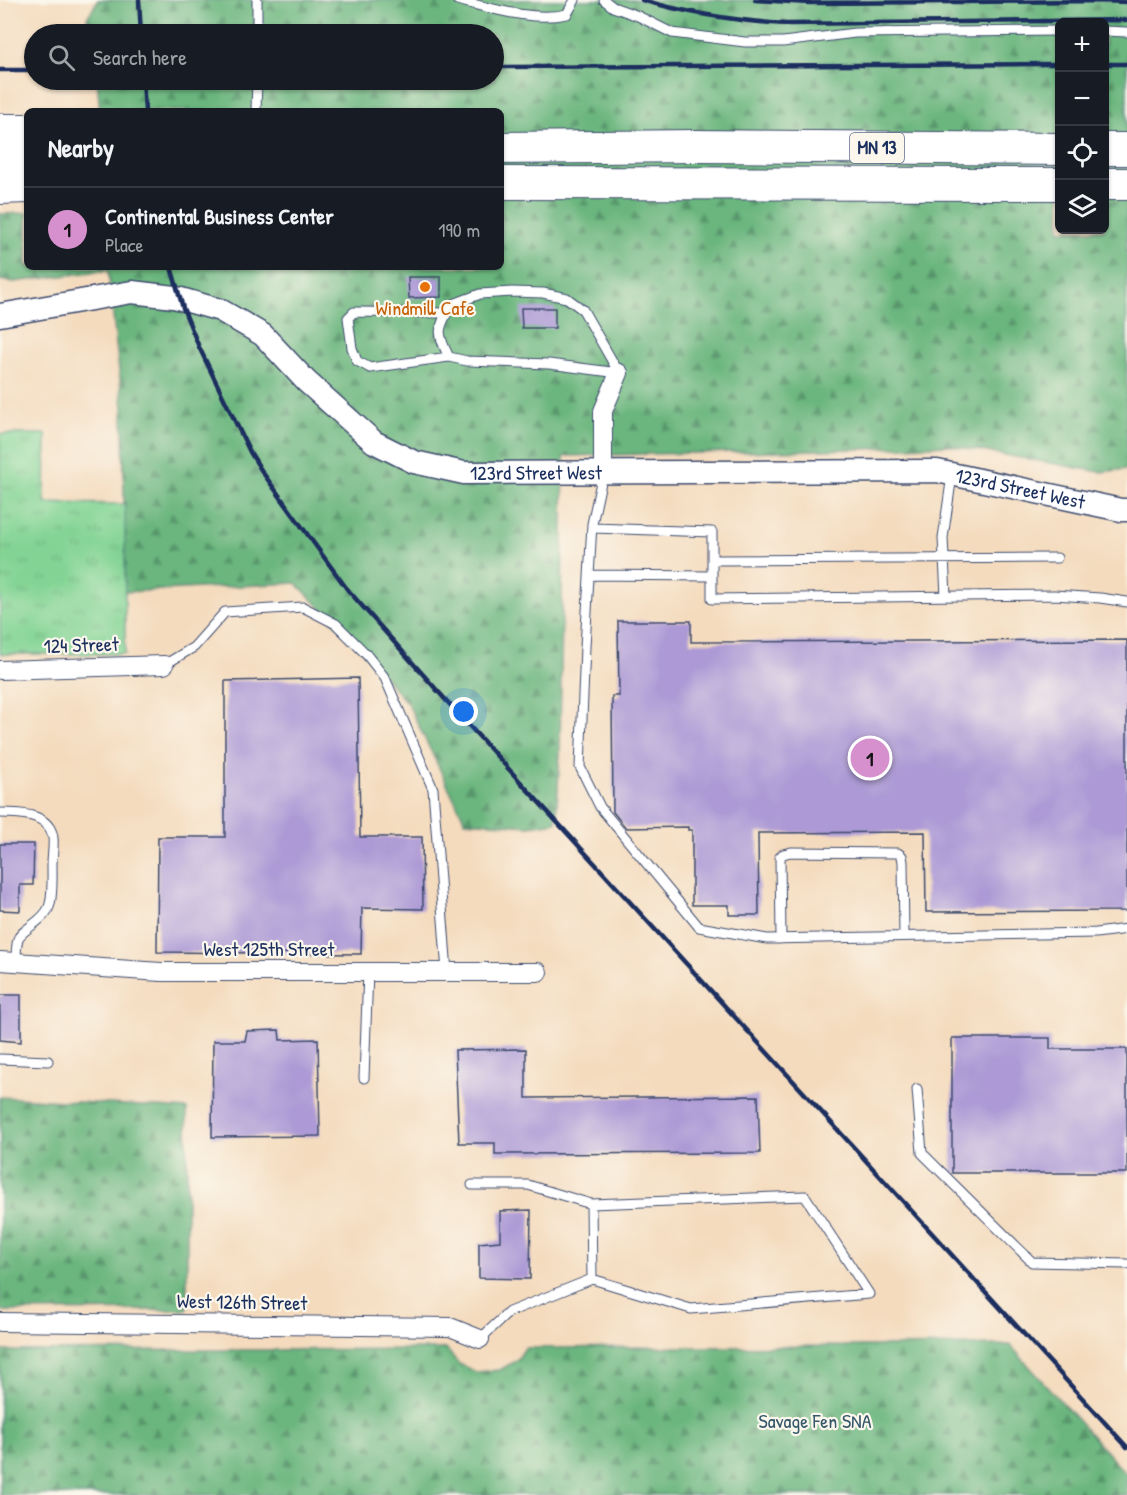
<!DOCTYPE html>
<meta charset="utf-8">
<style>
body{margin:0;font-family:"Patrick Hand",sans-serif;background:#20242c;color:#f1f3f6}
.controls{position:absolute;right:18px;top:18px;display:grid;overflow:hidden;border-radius:9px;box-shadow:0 2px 4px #0004}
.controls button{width:54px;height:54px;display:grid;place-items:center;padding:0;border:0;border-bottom:2px solid #363941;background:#171b24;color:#f1f3f6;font:30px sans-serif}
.you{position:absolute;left:464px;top:712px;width:21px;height:21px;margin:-15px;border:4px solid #fff;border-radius:50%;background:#1a73e8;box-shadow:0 0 0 9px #1a73e833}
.badge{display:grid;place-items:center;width:39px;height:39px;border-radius:50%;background:#d690ce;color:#111;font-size:20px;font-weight:700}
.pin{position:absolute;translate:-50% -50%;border:3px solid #fff;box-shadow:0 2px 6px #0006}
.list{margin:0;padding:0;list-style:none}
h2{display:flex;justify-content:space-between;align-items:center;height:78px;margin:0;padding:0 24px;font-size:26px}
h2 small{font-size:20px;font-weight:400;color:#9ea1a6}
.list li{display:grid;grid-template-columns:39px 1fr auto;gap:18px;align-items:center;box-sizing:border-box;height:84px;padding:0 24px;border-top:2px solid #363941}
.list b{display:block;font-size:22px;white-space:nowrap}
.list p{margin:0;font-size:20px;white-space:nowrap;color:#9ea1a6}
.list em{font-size:20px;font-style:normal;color:#9ea1a6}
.icon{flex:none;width:33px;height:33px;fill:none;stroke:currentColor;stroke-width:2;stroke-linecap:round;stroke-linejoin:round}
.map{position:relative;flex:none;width:1127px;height:1495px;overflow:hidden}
.search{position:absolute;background:#171b24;box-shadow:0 2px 4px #0004;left:24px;top:24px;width:480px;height:66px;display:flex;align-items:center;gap:15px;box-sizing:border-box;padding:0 21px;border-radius:33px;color:#9ea1a6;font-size:22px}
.panel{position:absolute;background:#171b24;box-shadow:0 2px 4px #0004;left:24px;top:108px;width:480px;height:162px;border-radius:9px}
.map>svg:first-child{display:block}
</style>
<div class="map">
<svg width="1127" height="1495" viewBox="0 0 1127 1495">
<defs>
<pattern id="forest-firs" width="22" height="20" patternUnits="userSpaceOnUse" patternTransform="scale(1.5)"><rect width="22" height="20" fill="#6ab67e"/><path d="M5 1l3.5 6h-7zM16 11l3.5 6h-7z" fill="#56946a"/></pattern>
<pattern id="park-tufts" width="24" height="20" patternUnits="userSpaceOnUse" patternTransform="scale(1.5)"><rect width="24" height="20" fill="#83d494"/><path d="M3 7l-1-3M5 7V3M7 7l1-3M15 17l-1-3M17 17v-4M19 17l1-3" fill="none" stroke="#71b682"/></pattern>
</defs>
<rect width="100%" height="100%" fill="#fbf7ec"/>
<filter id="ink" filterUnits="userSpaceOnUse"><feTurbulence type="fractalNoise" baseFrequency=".0167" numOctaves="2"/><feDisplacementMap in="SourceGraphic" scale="12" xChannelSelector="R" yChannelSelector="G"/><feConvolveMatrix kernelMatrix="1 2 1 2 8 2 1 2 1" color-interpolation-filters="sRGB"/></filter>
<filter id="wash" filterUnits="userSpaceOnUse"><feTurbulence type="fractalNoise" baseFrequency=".008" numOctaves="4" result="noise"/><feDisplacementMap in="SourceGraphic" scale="24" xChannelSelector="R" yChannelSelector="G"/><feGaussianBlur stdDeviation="1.35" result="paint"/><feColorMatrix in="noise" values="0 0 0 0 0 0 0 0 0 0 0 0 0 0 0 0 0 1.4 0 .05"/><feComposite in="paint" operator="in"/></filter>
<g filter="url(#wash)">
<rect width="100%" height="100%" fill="#f4dbbe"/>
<path fill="url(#forest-firs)" stroke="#42726e" stroke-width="1.5" fill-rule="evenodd" d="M98 0H1127V469L1100 472 948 445 861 449 564 456 560 753 556 822 529 826 465 821 408 704 354 642 296 583 125 592 123 408 108 270 14 282 0 280V214L27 213V267H501V111H100L97 80H494V34H90L87 18ZM1060 22H1104V230H1060Z
M0 1097 187 1109V1310L0 1311Z
M1010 1345 1127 1475V1495H0V1351L446 1349 459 1364 476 1372 500 1370 517 1360 525 1348Z"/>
<path fill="url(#park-tufts)" stroke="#4f8279" stroke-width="1.5" d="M0 434H46L45 503 125 504V654H0Z"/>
<g id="blocks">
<path fill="#ac99d5" d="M408 277H441V297L409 298Z
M521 308H555V328H522Z
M618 621H691V642L1127 640V911L926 912 925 832 758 833 759 915H729V905H692V830H688V827L626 828 613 812 612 696H619Z
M358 678 360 837H422L423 909 362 908 361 954 157 952 158 837H225V681Z
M0 844H34L33 885H20V911L0 910Z
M0 995H21V1042L0 1040Z
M279 1030 280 1040 318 1039 320 1136 212 1137 213 1041H245L247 1031Z
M952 1038H1050V1049H1127V1173H952Z
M526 1049V1098L758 1096 760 1153 495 1154V1143H459L455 1050Z
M531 1210 530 1279 479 1278V1243L500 1241V1211Z"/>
</g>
</g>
<g filter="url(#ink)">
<use href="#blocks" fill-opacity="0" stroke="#3c496c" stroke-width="1.5"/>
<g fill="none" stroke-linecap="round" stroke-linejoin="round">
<defs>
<path id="service" d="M457 0C491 8 533 22 567 14L575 0
M604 0 613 7 638 16 672 33 745 42H783L855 33 1060 31
M1104 31 1127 32
M257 34V0
M256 111 257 80
M512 292 543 293 567 298 583 310 619 373 549 364 467 361 449 357C436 332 438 329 451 305L480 294Z
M447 313 354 312 348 318 352 348 357 361 370 368 449 357
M603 473 592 524 585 647 580 767 600 807 699 927 767 939 1096 933 1127 929
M592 528 712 532V599L1054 595 1100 598 1127 602
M712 560 1057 558
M589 575 712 576
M946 596 943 538 952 475
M164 665 194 647 225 612 303 607 336 624 366 654 385 678 433 789 447 972
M0 813C19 813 50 813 53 838 54 846 52 856 52 865 52 876 53 897 49 907 44 921 21 930 18 939 16 946 16 955 16 962
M781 939 780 857 783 854 791 852 898 853 902 856 903 862 904 936
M0 1059 48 1061
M364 1078 368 972
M917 1089 922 1153 1032 1262 1127 1264
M472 1185H528L591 1204
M480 1339 509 1312 592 1279 591 1204 805 1196 869 1294 691 1309 592 1279"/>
<path id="minor" d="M603 473V411L619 373
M0 670 164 665
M0 961 161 972H538
M0 1322 450 1327 480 1339"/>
<g id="tertiary">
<path id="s1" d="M0 315 132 292 174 297 220 310 263 335 306 381 374 442 414 462 464 473 937 471 1121 510H1127"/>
</g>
<path id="motorway" d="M0 130H27
M501 148 695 146 1060 149
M1104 149H1127
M0 159H27
M501 183 1060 184
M1104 184H1127
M0 188 27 187"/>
</defs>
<use href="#service" stroke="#3c496c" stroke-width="11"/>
<use href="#minor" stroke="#3c496c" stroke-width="20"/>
<use href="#tertiary" stroke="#3c496c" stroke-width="25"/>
<use href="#motorway" stroke="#3c496c" stroke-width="34"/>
<use href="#service" stroke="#fff" stroke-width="9"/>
<use href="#minor" stroke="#fff" stroke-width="18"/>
<use href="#tertiary" stroke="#fff" stroke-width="22"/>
<use href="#motorway" stroke="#fff" stroke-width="32"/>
<path stroke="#1b2f5e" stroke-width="4.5" d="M139 0 141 34
M642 0C690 14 737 21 787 24L1127 20
M755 0 810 3 1100 1 1127 2
M1104 64H1127
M494 67 1060 64
M0 70H34
M143 80 145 111
M171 267 183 308 199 347 250 452 263 473 347 589 443 697 1127 1447"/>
</g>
</g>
<circle fill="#e8710a" stroke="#fbf7ec" stroke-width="2" cx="425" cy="287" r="6"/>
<g text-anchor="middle" stroke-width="4.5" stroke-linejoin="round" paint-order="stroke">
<rect fill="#fbf7ec" stroke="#5e6b89" stroke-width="1.5" x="850" y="133" width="54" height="30" rx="4.5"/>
<g font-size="18" font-weight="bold" fill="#1b2f5e">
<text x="877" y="154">MN 13</text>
</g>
<g font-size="20" fill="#c56008" stroke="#fbf7ec">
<text x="425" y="315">Windmill Cafe</text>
</g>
<g font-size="20" fill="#1b2f5e" stroke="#fbf7ec">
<text dy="7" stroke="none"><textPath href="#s1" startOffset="596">123rd Street West</textPath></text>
<text dy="7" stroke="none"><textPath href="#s1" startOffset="1082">123rd Street West</textPath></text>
<text transform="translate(81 645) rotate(-2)" y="7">124 Street</text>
<text x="269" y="956">West 125th Street</text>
<text transform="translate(242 1302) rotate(1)" y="7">West 126th Street</text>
</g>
<g font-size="20" fill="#35586c" stroke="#fbf7ec">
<text x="815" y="1428">Savage Fen SNA</text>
</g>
</g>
</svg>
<div class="controls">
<button>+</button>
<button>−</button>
<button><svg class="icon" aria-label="locate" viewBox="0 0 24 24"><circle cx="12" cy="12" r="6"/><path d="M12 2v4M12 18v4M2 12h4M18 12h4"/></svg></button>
<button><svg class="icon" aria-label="layers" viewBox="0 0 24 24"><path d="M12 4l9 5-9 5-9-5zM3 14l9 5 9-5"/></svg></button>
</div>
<div class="you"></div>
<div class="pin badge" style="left:870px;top:758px">1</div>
<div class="search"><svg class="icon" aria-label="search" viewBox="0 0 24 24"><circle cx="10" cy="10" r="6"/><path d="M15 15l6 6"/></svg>Search here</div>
<section class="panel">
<h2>Nearby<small></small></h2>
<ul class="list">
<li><span class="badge">1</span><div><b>Continental Business Center</b><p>Place</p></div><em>190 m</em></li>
</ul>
</section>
</div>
